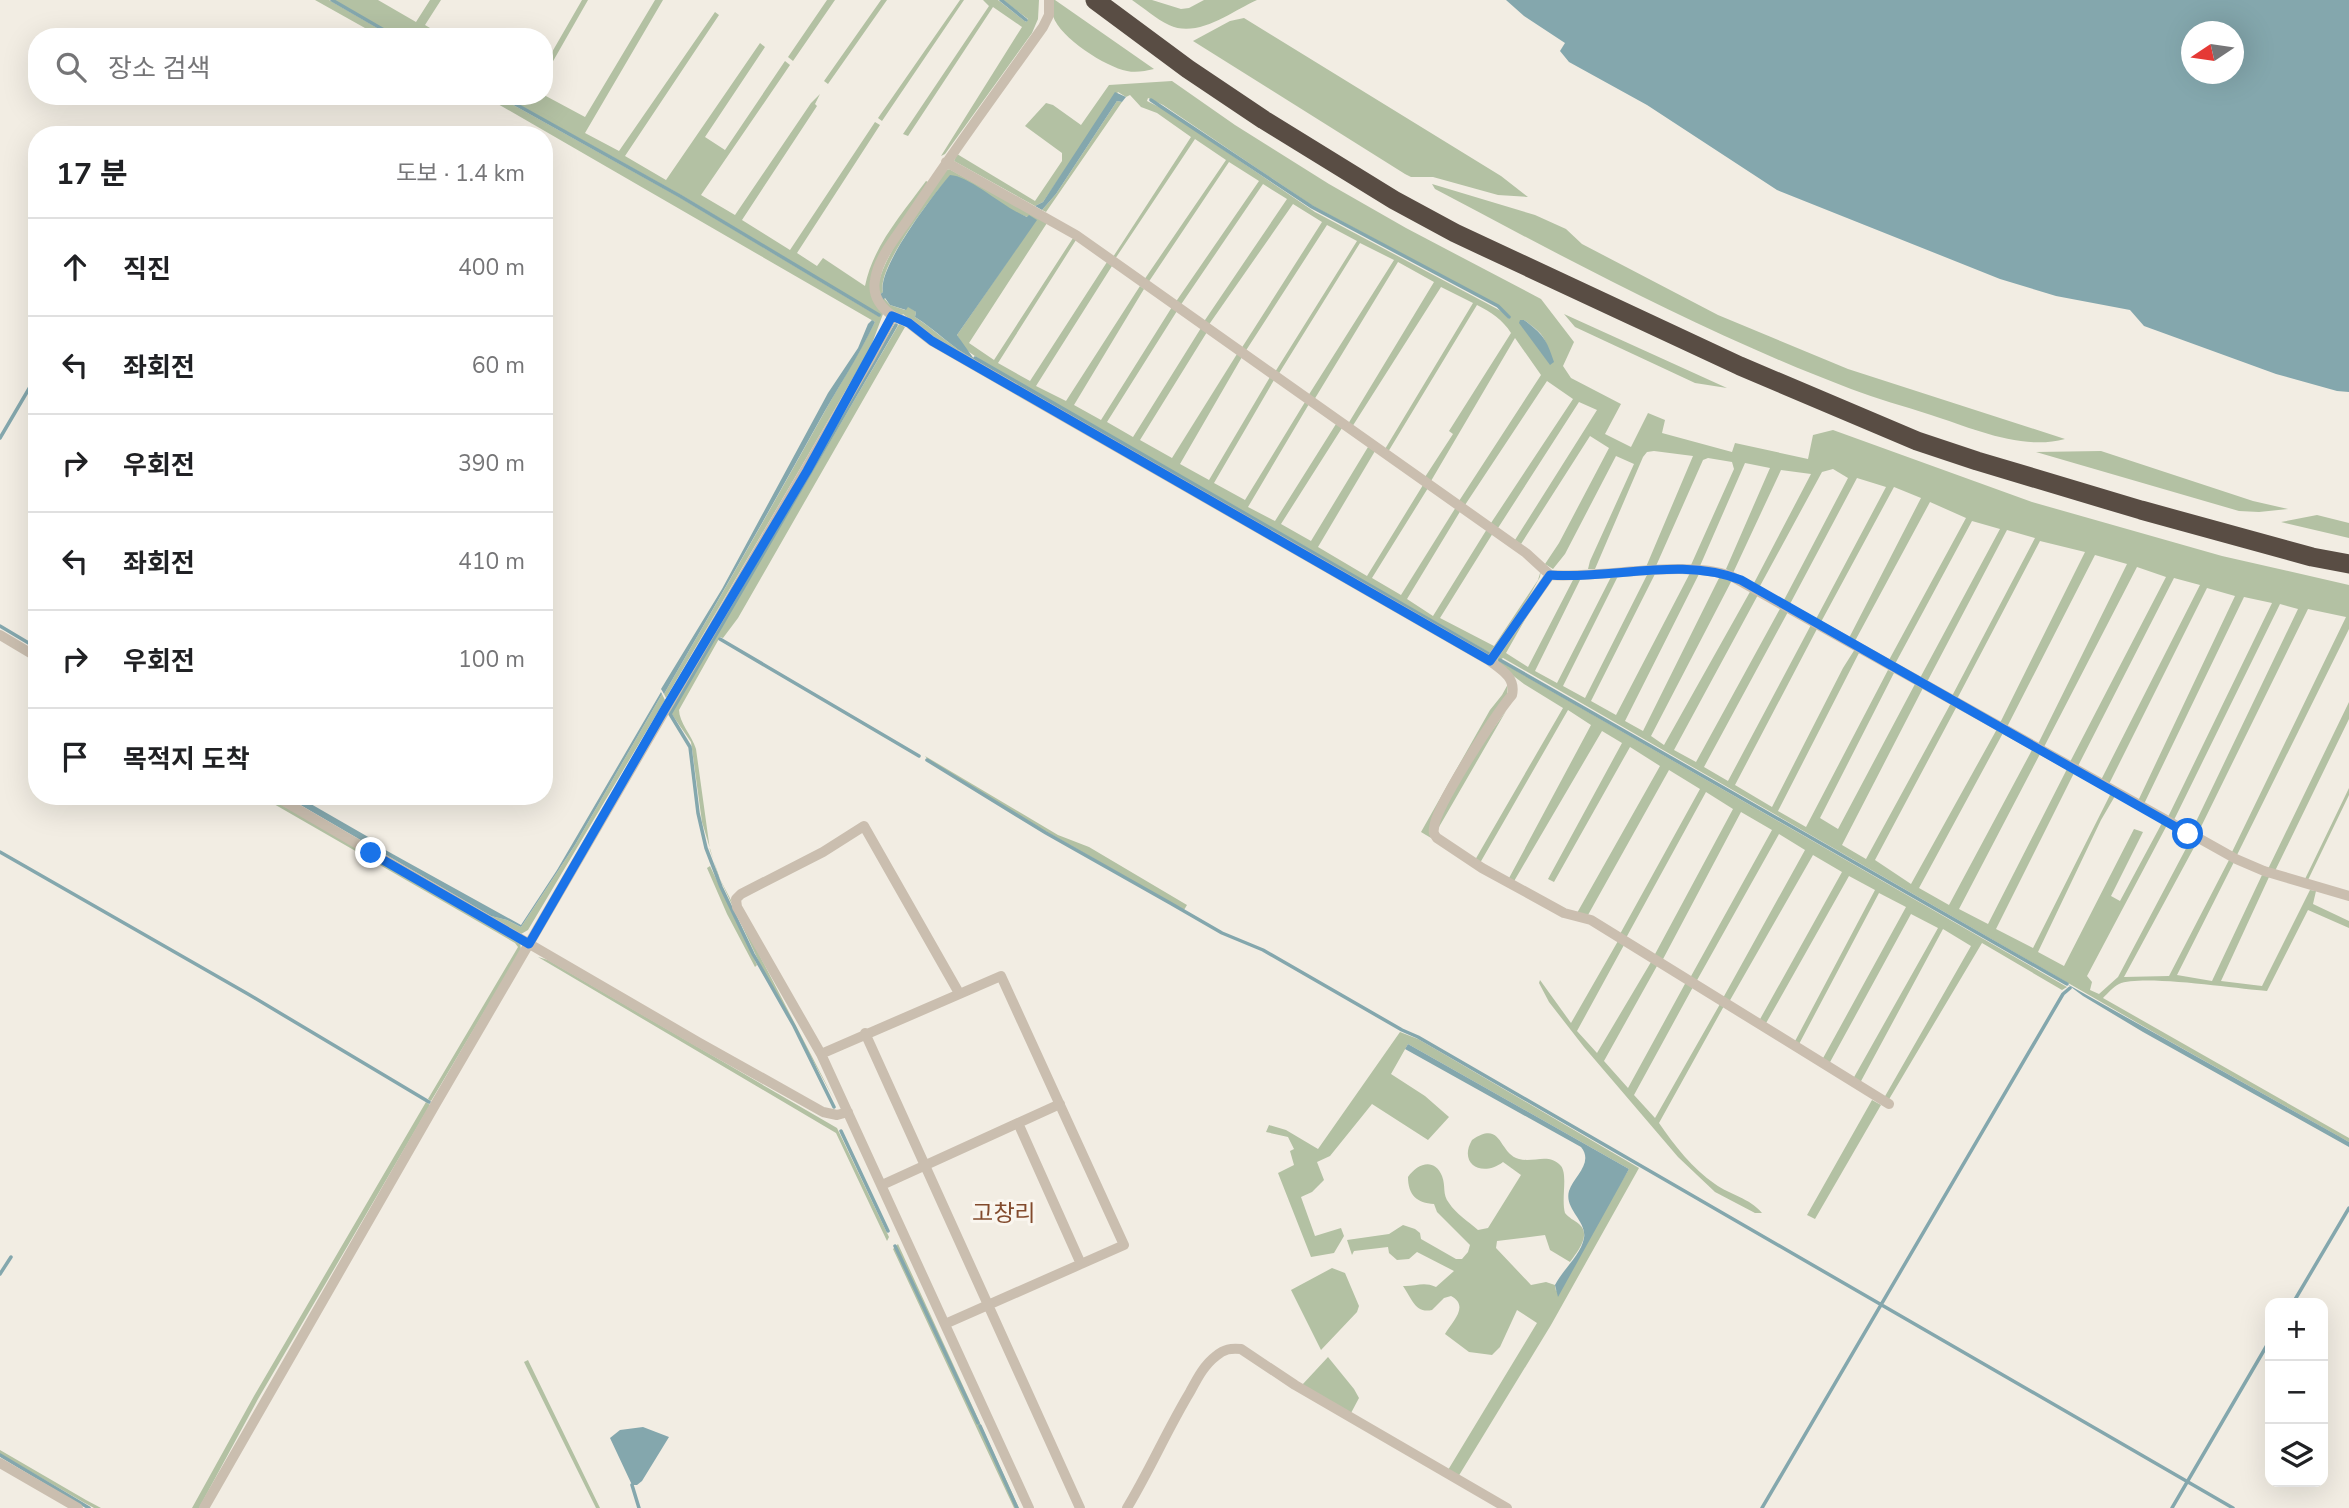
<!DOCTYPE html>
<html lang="ko">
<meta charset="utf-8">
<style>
body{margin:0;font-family:"Nunito Sans","Noto Sans KR",sans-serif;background:#f2f2f2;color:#202124}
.controls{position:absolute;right:21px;bottom:21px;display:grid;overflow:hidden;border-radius:14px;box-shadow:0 7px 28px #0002}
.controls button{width:63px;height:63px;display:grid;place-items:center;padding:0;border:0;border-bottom:2px solid #e0e0e0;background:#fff;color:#202124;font:35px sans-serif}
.compass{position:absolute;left:2181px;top:21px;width:63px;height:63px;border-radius:50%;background:#fff;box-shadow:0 7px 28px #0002;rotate:257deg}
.stop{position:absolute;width:21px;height:21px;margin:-16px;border:5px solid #1a73e8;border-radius:50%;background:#fff}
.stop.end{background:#1a73e8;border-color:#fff;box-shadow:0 2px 7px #0008}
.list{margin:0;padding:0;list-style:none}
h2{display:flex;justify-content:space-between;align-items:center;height:91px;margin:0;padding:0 28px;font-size:30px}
h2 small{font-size:23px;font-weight:400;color:#757577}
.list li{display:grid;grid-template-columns:46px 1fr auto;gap:21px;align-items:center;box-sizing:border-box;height:98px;padding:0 28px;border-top:2px solid #e0e0e0}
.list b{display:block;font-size:26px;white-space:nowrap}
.list em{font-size:23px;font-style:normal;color:#757577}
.icon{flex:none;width:38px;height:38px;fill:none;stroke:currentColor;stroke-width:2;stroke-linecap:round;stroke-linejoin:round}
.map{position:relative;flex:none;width:2349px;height:1508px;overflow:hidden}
.search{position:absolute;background:#fff;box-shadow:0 7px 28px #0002;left:28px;top:28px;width:525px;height:77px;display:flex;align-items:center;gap:18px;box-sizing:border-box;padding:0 24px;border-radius:28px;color:#757577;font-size:26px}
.panel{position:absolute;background:#fff;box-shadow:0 7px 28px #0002;left:28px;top:126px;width:525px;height:679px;border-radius:28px}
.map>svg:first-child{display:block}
</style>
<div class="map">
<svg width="2349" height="1508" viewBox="0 0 2349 1508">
<rect width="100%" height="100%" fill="#f2ede3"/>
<path fill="#b3c1a3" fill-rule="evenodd" d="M315 0H329L393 37H381Z
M334 0H378L416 22 430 0H441L425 25 445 37H398Z
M582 0H588L544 77V66Z
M655 0H663L585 133 619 151 715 12 719 15 625 156 666 180 760 43 765 47 705 137 725 150 785 61 790 65 701 195 735 215 811 103 820 94 815 104 817 106 742 220 790 250 875 122 880 125 797 253 817 266 823 258 865 286C873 246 902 214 926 181L928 182 873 270 883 314 870 349 666 698 664 694C717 603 769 512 820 420 838 387 858 356 875 322L484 96H497L679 197 878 316 879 314 681 195 503 96 544 95 585 117Z
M827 0H835L793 61 788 57Z
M881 0H887L828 84 824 81Z
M960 0H964L882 121 878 118Z
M983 0H998L1026 22 1028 19 1003 0H1039L1038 19 1032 33 945 154 941 156 1022 27 993 7 908 136 903 134 989 6Z
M1054 0H1055L1154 69C1145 71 1136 73 1127 71 1106 67 1060 38 1053 16 1052 12 1053 5 1054 0Z
M1132 0H1152L1181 9 1189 8 1204 0H1257C1232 11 1198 39 1169 25 1156 19 1144 8 1132 0Z
M1244 18 1501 176 1528 197 1498 195 1433 177H1411L1405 174 1193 41 1230 21Z
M1172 81 1235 125 1329 184 1406 228 1541 299 1574 342 1563 366 1571 378 1621 404 1605 434 1631 447 1648 413 1665 420 1662 433 1732 452 1735 443 1808 459 1813 435 1833 430 2032 502 2222 556 2349 585V629L2237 855 2232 852 2346 617 2308 609 2198 833 2192 830 2298 609 2280 604 2174 820 2168 817 2272 603 2244 597 2144 804 2138 801 2235 596 2207 588 2109 784 2101 780 2200 585 2174 578 2078 766 2070 762 2166 577 2137 567 2044 747 2038 744 2127 564 2095 555 2007 727 2000 723 2085 552 2040 541 1957 699 1952 696 2035 538 2007 530 1927 682 1920 678 2000 529 1972 521 1895 664 1889 660 1966 518 1930 502 1855 641 1849 638 1921 498 1894 487 1821 622 1816 619 1886 487 1857 478 1790 604 1784 600 1848 478 1833 469 1822 472 1760 586 1754 583 1811 474 1781 470 1733 573 1726 569 1770 468 1745 463 1700 566 1691 565 1734 469 1732 462 1708 458 1703 460 1656 566 1646 567 1693 456 1654 451 1647 452 1643 457 1595 569H1588L1590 561 1634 464 1616 456 1565 554 1553 569 1545 564 1559 543 1609 448 1590 436 1521 544 1515 540 1597 410 1579 402 1498 528 1491 523 1573 399 1547 381 1465 505 1459 501 1541 375 1515 338 1431 481 1425 477 1453 434 1449 431 1511 333C1503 320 1491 312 1477 305L1388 452 1385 449 1473 303 1441 287 1352 427 1348 424 1434 282 1398 262 1314 400 1308 396 1394 260 1360 243 1278 375 1275 372 1357 241 1327 225 1245 352 1241 349 1322 222 1293 204 1208 326 1203 323 1287 199 1263 184 1180 306 1175 303 1259 181 1229 162 1148 283 1144 280 1226 160 1195 139 1115 259 1113 257 1191 137 1157 113 1141 107 1130 95 1126 97 1118 92 1043 202 1035 206 954 161 957 154 1035 201 1062 161V153L1025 126 1046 103 1053 105 1081 125 1109 85ZM1148 98 1163 105 1313 206 1498 305 1510 316 1509 319 1503 312 1315 212 1165 110 1147 101ZM1520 320H1524C1546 336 1546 338 1550 364L1520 323Z
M1117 101 1122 102 1046 212 1042 210 1056 194Z
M949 169 1047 223 969 343 994 360 1073 238 1076 240 998 363 1030 381 1107 262 1112 266 1036 386 1066 401 1140 286 1144 289 1074 405 1101 420 1172 307 1177 311 1107 422 1133 437 1201 328 1207 332 1140 440 1172 458 1237 354 1242 357 1180 464 1209 480 1270 377 1274 380 1214 483 1245 500 1305 402 1309 404 1248 507 1275 521 1336 424 1342 428 1281 524 1311 541 1368 447 1375 451 1318 547 1367 576 1423 485 1428 488 1372 578 1401 595 1456 507 1461 510 1407 599 1433 616 1487 529 1493 533 1440 618 1494 646 1538 580 1541 570 1540 577 1515 621 1490 653 986 364 965 349 957 335 1036 220 1016 213 950 176C933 195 876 268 883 292L878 296C872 268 928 196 945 171Z
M1432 184 1535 215 1566 229 1582 244 1718 315 1848 369 2065 439C2022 451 1972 428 1931 415 1904 406 1877 399 1851 389 1706 334 1571 261 1435 189Z
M884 298 890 305 905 310 908 306 916 312 915 317C934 329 948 344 967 355L1428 620 952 351 903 314 901 316 881 302Z
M1564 314 1727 388 1695 383 1575 327Z
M899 324 905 327 738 618 723 638 720 637 679 710C679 722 692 736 696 749L710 850 720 879 835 1101 760 964 718 875 702 822 691 742 671 713Z
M2101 451 2253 501 2288 509 2259 512 2239 511 2036 452Z
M2317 515 2349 523V538L2281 522Z
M1690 573 1699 574 1625 721 1643 731 1720 576 1732 580 1651 736 1664 745 1751 590 1759 593 1674 750 1696 762 1781 607 1789 610 1704 767 1728 781 1812 623 1818 627 1735 785 1772 807 1843 668 1855 649 1860 651 1778 811 1806 827 1888 670 1894 673 1820 818 1838 829 1915 684 1923 688 1842 845 1866 859 1951 703 1957 706 1875 860 1911 884 1997 729 2003 733 1919 888 1949 905 2032 750 2040 754 1959 909 1988 924 2067 769 2074 773 1996 929 2033 948 2111 793 2115 796 2101 820 2038 952 2064 966 2134 829 2143 832 2111 896 2120 901 2162 823 2167 825 2087 976 2092 982 2090 990 2099 994 2118 977 2191 839 2197 842 2124 977 2169 976 2229 860 2234 862 2177 975 2212 981 2262 875 2269 877 2221 981 2262 986 2310 890 2316 891 2313 904 2349 921V928L2308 910 2267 991C2237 989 2142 974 2119 984 2113 987 2108 993 2103 998L2349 1138V1142L2162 1037 1503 658 1500 660 1501 662 2067 987 2062 990 1982 943 1888 1101 1884 1098 1971 946 1943 929 1860 1083 1853 1079 1938 928 1911 914 1829 1064 1822 1060 1906 907 1879 893 1798 1046 1794 1043 1875 890 1849 876 1765 1025 1759 1021 1842 872 1813 855 1729 1002 1723 998 1805 850 1779 834 1696 982 1690 978 1772 830 1741 812 1662 961 1654 956 1733 809 1706 792 1626 938 1620 934 1700 789 1669 770 1588 915 1577 913 1660 766 1630 747 1554 882 1548 879 1622 743 1602 731 1513 883 1508 880 1591 725 1568 710 1480 863 1475 860 1563 708 1524 684 1498 664 1497 658 1531 609 1506 653 1528 667 1574 578H1581L1535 671 1557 683 1611 577 1618 576 1563 686 1585 698 1647 575 1655 574 1591 701 1616 715Z
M1508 684 1507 696 1429 832 1431 838 1421 832 1490 710 1502 695Z
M662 694 665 700 528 930 521 934 285 796 491 916 507 920 521 927 575 845Z
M2349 702V719L2275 871 2268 869Z
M1506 711 1439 827 1436 824 1473 757Z
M925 756 1058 835 1089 847 1187 905 1184 910 1047 832 928 760Z
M2349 788V795L2308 880 2305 879Z
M260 796H269L520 942 521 950 431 1101 428 1099 518 947 515 943Z
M710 866 757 965 755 967 727 914 707 868Z
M1618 941 1624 945 1577 1031 1597 1053 1651 962 1657 966 1604 1061 1628 1088 1686 982 1693 987 1634 1095 1655 1118 1720 1004 1724 1006 1659 1123C1674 1145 1693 1169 1715 1184 1730 1195 1750 1198 1762 1213H1755L1715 1192 1678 1157 1584 1047 1549 1002 1539 983 1540 980 1571 1023Z
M538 957 548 960 837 1128 889 1237 887 1241 836 1133Z
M1400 1032 1418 1039 1639 1168 1551 1325 1458 1477 1448 1470 1537 1323 1517 1310 1500 1347 1492 1355 1469 1352 1445 1334C1452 1322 1470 1306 1451 1296L1444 1298 1432 1310C1415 1314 1411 1297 1403 1286 1415 1287 1423 1281 1436 1287L1454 1271 1417 1252 1409 1259 1397 1260 1389 1253 1388 1247 1354 1251 1352 1255 1347 1240 1389 1234 1403 1225 1415 1229 1420 1233 1421 1239 1456 1259H1462L1468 1252 1470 1245 1437 1212 1434 1204C1417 1203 1408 1195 1408 1177 1417 1164 1434 1157 1442 1176 1446 1186 1442 1194 1449 1203 1456 1214 1468 1221 1478 1230L1488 1228 1521 1175 1503 1162C1482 1178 1458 1164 1472 1140 1503 1119 1498 1154 1519 1159 1534 1163 1549 1152 1561 1166 1568 1175 1561 1199 1565 1213 1569 1218 1574 1220 1579 1224 1592 1235 1577 1252 1570 1262L1550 1250 1545 1235 1497 1241 1496 1248 1531 1285 1546 1282 1555 1285 1556 1291 1629 1169 1408 1044 1391 1074 1425 1096 1449 1117 1428 1140 1372 1104 1330 1156 1317 1162 1324 1180 1312 1192 1301 1197 1315 1236 1341 1228 1344 1236 1334 1253 1311 1257 1278 1173 1294 1165 1290 1151 1294 1149 1288 1137 1266 1132 1269 1125 1286 1130 1318 1149Z
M1872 1100 1881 1105 1815 1219 1807 1215Z
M426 1102 430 1105 258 1399 199 1508H192L254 1396Z
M898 1244 1019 1508H1014L893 1249Z
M1332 1268 1345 1273 1359 1306 1357 1312 1321 1350 1291 1290Z
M1328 1357 1354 1389 1359 1398 1351 1413 1302 1385Z
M528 1360 600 1508H596L524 1362Z
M0 1450 86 1500 101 1508H94L83 1502 0 1454Z"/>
<path fill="#84a7ad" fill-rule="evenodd" d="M1506 0H2349V392L2337 391 2276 374 2144 326 2130 310 2056 296 2000 279 1777 190 1647 105 1569 62 1560 51 1565 43 1524 16ZM2192 32H2234V74H2192Z
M1115 92 1126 97 1122 102 1117 101 1056 194 1042 210 1035 206 1043 202Z
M950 175C970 176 1004 208 1027 217L1029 215 1037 220 957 335 974 359C952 348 936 330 915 317L916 312 908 307 906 310 890 305 885 298 881 302 878 296 883 292C877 268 933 195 950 175Z
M872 320 875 322C858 358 836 390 817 425 767 515 716 604 664 694L661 689 722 589 828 393 858 348 868 324Z
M1520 320H1524C1543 334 1547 340 1554 362L1550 365 1519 323Z
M661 692 662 694 575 845 521 927 507 920 491 916 285 796H297L370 838 380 847 521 925 557 870Z
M2067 984 2342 1138 2349 1142V1147L2143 1032 2083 996Z
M1408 1044 1629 1169 1558 1297 1555 1285C1563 1269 1581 1255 1584 1238 1587 1221 1564 1209 1569 1191 1574 1176 1594 1163 1581 1147L1405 1049Z
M643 1427 669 1437 642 1481 637 1485H632L610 1438 620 1430Z"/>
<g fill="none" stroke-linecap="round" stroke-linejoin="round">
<path stroke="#84a7ad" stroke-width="3.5" d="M332 0 396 37
M1001 0 1026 20
M501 96 680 196 879 315
M1151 100 1312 207 1498 306 1509 317
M975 358 1489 654
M0 438 37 375
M0 626 37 648
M720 639 919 756
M1500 660 2067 984
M927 760 1046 833 1170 903 1222 933 1263 950 1402 1030 1418 1037 2233 1508
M0 852 248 994 429 1102
M834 1107 794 1026 753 954 721 887 706 848 698 813 690 747 670 714 896 325
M841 1131 888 1231
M895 1246 978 1423
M0 1274 11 1257
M2293 1303 2349 1208
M980 1426 1017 1508
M0 1455 89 1508
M632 1485 639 1508
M1762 1508 2063 994 2070 988
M2172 1508 2270 1340"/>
<path stroke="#cabeaf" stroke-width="10" d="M946 162 1076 235 1526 553 1550 575C1603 579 1682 559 1731 576L2236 859 2264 871 2349 896
M893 316 909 323 932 341 1490 661C1502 670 1516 678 1512 695 1496 714 1435 807 1434 828 1433 833 1434 834 1437 838L1482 868 1564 913 1591 920 1889 1104
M0 635 37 657
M1490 661 1550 575
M275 796 698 1042 823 1112 837 1115 848 1112
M959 993 864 826 823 852 741 894 736 899 737 907 821 1054 1029 1508
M865 1033 1080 1508
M821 1054 1001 976 1124 1245 1081 1264
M882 1185 1060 1104
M945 1324 1081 1264 1018 1123
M0 1463 78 1508
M204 1508 435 1105 871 357 893 316C880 307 872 296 875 280 878 257 898 235 911 215 953 151 999 89 1043 27L1049 15V0
M1127 1508C1150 1470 1167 1430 1190 1392 1197 1379 1204 1365 1216 1356 1224 1349 1231 1348 1241 1349L1295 1385 1507 1508"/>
<path stroke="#594d44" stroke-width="19" d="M1095 0 1188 69 1264 120 1394 200 1455 233 1740 366 1917 441 1977 461 2141 510 2312 557 2349 564"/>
</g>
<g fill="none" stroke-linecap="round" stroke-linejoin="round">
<path stroke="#1a73e8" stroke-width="9" d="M371 853 529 944 663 712 807 471 892 316 909 323 932 341 1490 661 1550 575C1612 580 1681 556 1741 580L2188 834"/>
</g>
<g text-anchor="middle" stroke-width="6" stroke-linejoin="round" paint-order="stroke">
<g font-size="23" fill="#824a2c" stroke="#faf6ef">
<text x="1004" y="1221">고창리</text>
</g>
</g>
</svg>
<div class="controls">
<button>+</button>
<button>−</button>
<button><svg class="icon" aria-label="layers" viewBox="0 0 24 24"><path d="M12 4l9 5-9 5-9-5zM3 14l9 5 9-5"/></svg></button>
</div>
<svg class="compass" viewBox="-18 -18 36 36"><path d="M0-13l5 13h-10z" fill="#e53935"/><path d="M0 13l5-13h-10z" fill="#757577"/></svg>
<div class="stop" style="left:2188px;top:834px"></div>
<div class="stop end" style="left:371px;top:853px"></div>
<div class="search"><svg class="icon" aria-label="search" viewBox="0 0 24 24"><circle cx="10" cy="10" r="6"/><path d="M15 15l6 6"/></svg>장소 검색</div>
<section class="panel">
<h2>17 분<small>도보 · 1.4 km</small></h2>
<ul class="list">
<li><svg class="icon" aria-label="ahead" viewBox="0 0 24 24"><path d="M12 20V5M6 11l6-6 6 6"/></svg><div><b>직진</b></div><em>400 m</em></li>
<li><svg class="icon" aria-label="left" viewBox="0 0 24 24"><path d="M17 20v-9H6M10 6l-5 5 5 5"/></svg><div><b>좌회전</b></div><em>60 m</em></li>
<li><svg class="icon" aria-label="right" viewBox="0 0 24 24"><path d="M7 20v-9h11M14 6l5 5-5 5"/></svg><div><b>우회전</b></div><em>390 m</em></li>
<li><svg class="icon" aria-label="left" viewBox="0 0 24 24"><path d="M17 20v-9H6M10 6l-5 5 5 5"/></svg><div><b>좌회전</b></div><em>410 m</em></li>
<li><svg class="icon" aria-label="right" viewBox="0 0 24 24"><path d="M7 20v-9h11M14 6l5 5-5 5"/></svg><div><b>우회전</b></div><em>100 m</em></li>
<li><svg class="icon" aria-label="arrive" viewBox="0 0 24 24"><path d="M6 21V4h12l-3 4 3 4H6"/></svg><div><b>목적지 도착</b></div></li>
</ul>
</section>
</div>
